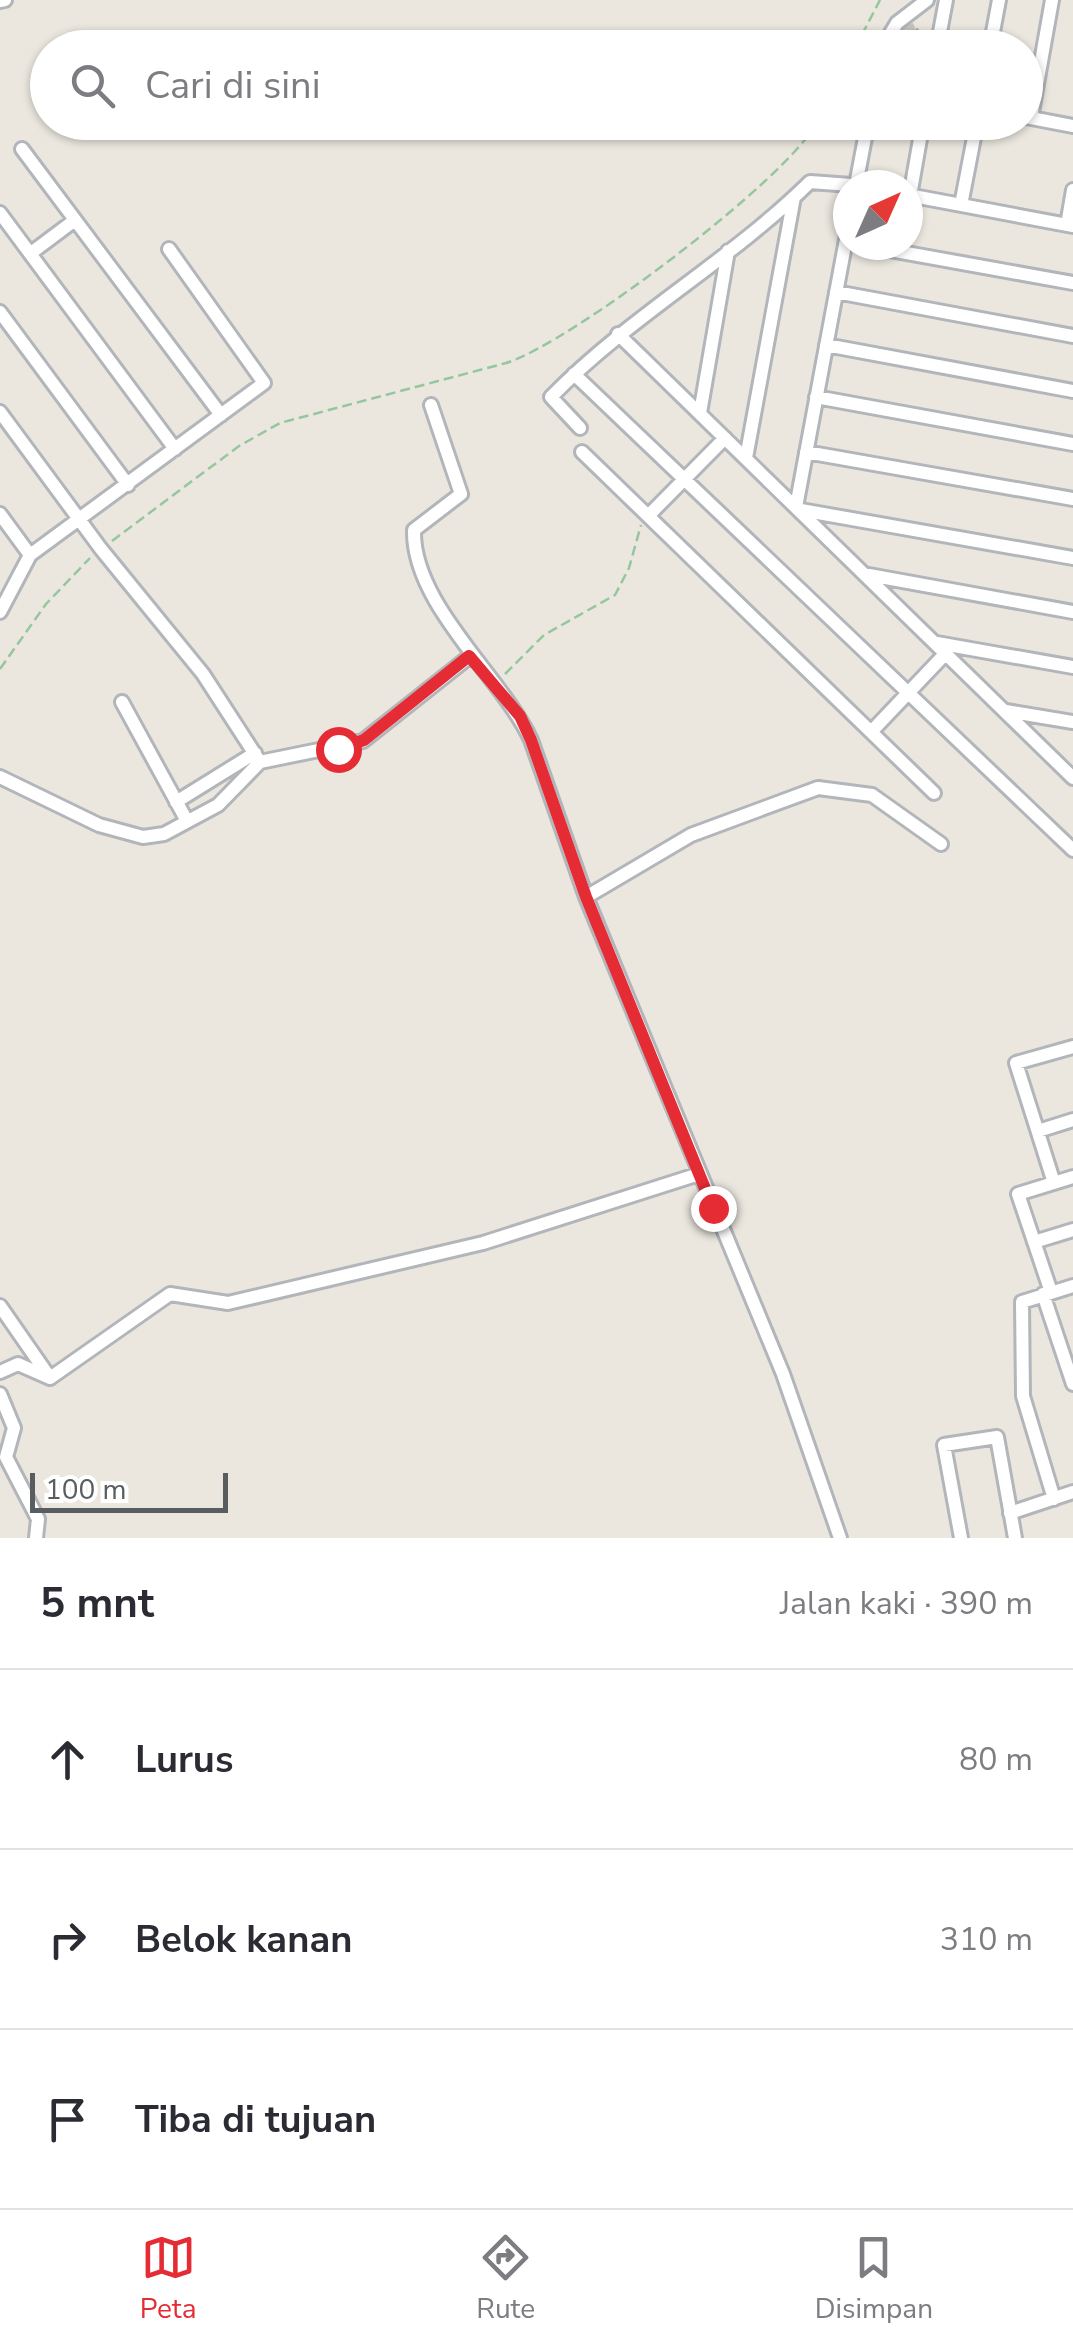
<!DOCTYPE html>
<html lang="id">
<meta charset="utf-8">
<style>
body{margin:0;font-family:"Nunito Sans",sans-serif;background:#f7f7f7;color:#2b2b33}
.compass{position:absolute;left:833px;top:170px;width:90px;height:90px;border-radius:50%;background:#fff;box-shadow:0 2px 8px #0004;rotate:45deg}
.scale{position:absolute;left:30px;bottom:25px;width:198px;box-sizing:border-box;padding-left:10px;border:5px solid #585d60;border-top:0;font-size:28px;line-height:35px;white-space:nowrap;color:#585d60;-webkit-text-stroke:8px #fff;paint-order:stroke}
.stop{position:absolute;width:30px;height:30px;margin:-22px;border:8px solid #e52c34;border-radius:50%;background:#fff}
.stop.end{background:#e52c34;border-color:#fff;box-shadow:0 2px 10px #0008}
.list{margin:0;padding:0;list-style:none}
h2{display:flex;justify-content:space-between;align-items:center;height:130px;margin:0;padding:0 40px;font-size:42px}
h2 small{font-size:32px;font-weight:400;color:#7c7c81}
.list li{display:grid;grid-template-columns:65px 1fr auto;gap:30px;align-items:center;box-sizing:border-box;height:180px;padding:0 40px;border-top:2px solid #e1e1e2}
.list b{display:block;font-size:38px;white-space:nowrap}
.list em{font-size:32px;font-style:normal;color:#7c7c81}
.icon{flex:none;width:55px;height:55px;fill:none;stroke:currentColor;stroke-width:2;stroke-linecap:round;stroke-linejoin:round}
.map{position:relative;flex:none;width:1073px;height:1538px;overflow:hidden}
.search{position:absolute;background:#fff;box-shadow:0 2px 8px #0004;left:30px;right:30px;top:30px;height:110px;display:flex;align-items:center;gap:25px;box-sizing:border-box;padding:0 35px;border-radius:55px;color:#7c7c81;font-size:38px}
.sheet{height:670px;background:#fff}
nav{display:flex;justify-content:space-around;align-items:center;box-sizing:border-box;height:140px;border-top:2px solid #e1e1e2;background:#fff;font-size:28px;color:#7c7c81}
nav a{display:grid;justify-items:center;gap:5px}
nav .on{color:#e52c34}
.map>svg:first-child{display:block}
</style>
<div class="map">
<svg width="1073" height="1538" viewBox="0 0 1073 1538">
<defs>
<filter id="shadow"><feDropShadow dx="5" dy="5" stdDeviation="0" flood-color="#0004"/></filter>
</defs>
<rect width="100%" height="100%" fill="#ebe7df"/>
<path fill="#c8c4be" filter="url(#shadow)" d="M913 23 920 40 904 46 897 29Z"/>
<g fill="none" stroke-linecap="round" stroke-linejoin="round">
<defs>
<path id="street" d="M0 1 5 0
M882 48 897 23 927 0
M937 48 946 0
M990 48 999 0
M1026 117 1073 126
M1031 118 1052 0
M22 149 221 415
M856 185 868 122
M908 195 1073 226
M910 196 923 122
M961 205 977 122
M0 213 175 449
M1067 225 1073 190
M862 245 1073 283
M31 253 75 220
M836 292 1073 336
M0 312 128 485
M618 334 1073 778
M826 345 1073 391
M574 374 1073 850
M816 397 1073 444
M431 405 461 494 414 530C412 604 502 677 531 740L586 897 783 1374 840 1538
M0 412 101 549 203 674 260 762
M700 413 728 251
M580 428 551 397C630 316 730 261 810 182L851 185
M582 452 934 793
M806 452 1073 499
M746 458 794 197
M796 507 848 229
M801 510 1073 558
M0 514 30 555
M648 516 725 438
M869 575 1073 612
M0 612 30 555 264 383 169 249
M937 643 1073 667
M122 702 187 821
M1006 711 1073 722
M871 732 946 653
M0 777 99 825 143 837 164 834 218 805 260 762 363 741 469 657
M176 802 255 753
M586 897 691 835 818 788 872 795 941 844
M1038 1131 1073 1120
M1054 1183 1016 1063 1073 1047
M1034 1242 1073 1230
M1051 1292 1018 1194 1073 1177
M1043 1294 1073 1384
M0 1306 50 1378
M0 1372 18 1364 50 1378 170 1294 228 1303 483 1243 699 1174
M0 1394 14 1428 6 1457 38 1519 36 1538
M1054 1499 1023 1396 1022 1302 1073 1286
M1010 1513 1073 1492
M961 1538 944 1445 997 1437 1015 1538"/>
</defs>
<use href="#street" stroke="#b2b6ba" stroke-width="18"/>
<path stroke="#96c69e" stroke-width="2.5" stroke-dasharray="10 5" stroke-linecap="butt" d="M855 48 880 0
M112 541 239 446 280 423 506 363C569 344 788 179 817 122
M0 669 46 604 90 558
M505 674 544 635 615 595 629 568 641 525"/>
<use href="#street" stroke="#fff" stroke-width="12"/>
</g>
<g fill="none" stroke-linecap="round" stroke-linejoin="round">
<path stroke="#e52c34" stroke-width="12" d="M338 749 364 740 469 656 520 716 531 740 586 897 713 1208"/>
</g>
</svg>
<svg class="compass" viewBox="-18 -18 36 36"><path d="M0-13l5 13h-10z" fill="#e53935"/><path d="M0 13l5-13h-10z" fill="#7c7c81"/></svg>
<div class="scale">100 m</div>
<div class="stop" style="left:338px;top:749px"></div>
<div class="stop end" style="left:713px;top:1208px"></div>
<div class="search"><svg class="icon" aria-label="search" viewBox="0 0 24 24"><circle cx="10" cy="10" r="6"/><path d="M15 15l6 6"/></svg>Cari di sini</div>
</div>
<section class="sheet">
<h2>5 mnt<small>Jalan kaki · 390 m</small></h2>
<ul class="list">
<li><svg class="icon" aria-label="ahead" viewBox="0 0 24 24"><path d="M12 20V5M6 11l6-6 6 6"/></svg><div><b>Lurus</b></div><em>80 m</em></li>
<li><svg class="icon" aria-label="right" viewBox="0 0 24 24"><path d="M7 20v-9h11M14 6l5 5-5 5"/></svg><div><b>Belok kanan</b></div><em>310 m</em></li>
<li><svg class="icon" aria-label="arrive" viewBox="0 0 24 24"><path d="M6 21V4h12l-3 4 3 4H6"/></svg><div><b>Tiba di tujuan</b></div></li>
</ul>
</section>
<nav>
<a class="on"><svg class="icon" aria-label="map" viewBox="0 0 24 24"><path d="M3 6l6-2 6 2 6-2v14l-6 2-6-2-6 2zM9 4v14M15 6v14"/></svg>Peta</a>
<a><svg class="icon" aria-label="directions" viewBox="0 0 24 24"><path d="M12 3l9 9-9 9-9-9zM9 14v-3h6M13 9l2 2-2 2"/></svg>Rute</a>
<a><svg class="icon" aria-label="saved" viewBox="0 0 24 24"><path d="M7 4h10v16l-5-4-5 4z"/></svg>Disimpan</a>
</nav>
